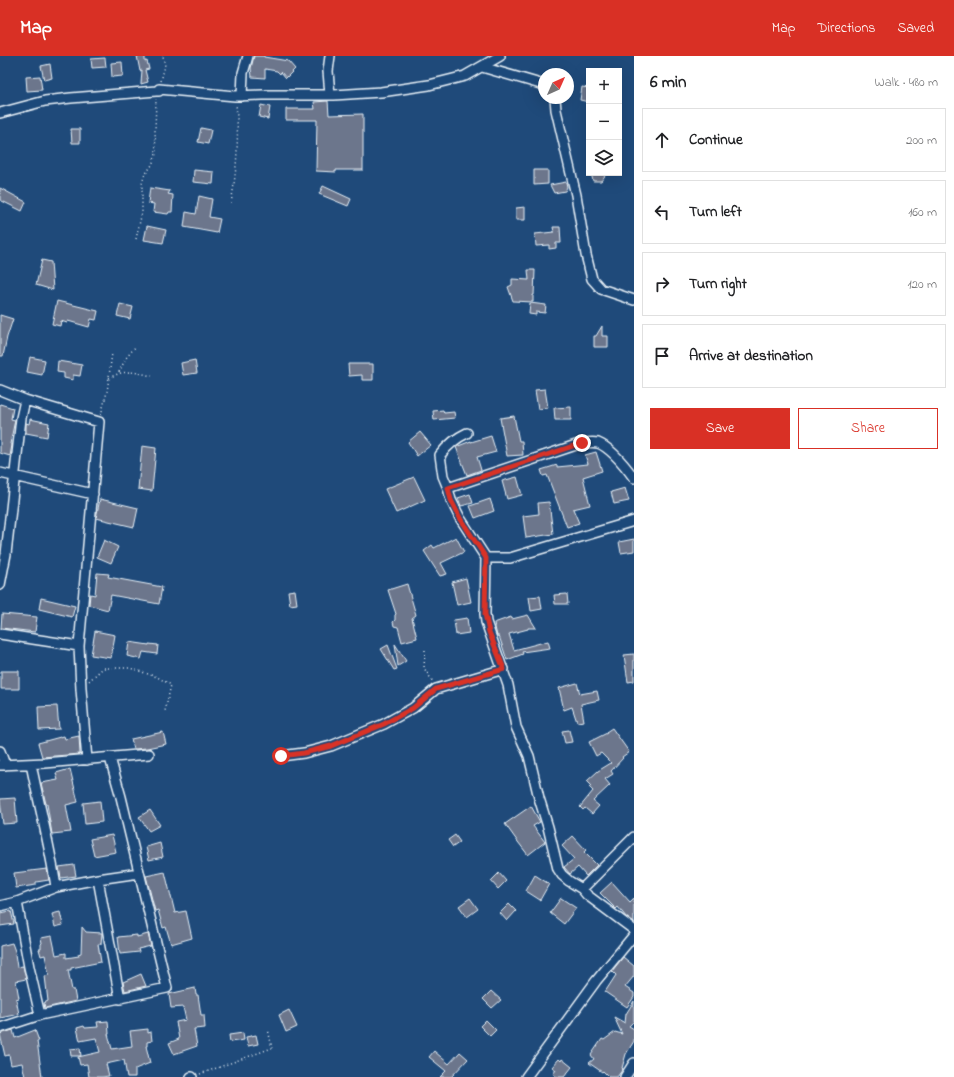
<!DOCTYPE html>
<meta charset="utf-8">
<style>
body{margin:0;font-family:"Indie Flower",sans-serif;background:#f2f2f2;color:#202124}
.controls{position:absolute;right:12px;top:12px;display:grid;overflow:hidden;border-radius:0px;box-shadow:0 4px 16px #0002}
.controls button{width:36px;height:36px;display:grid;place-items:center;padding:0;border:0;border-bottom:1px solid #e0e0e0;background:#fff;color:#202124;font:20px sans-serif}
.compass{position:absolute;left:538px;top:12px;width:36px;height:36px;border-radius:50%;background:#fff;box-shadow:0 4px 16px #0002;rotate:45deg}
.stop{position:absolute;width:12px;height:12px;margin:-9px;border:3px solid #d93025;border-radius:50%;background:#fff}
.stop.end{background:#d93025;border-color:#fff;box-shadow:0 1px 4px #0008}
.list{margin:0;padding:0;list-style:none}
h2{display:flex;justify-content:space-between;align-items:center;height:52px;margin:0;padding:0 16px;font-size:17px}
h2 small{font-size:13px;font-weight:400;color:#757577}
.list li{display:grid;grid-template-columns:26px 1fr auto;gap:12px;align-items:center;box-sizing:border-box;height:64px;margin:0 8px 8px;padding:0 8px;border:1px solid #e0e0e0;border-radius:0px}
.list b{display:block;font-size:15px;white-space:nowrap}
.list em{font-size:13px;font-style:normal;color:#757577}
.actions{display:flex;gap:8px;padding:12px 16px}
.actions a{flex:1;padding:9px 0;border:1px solid #d93025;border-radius:0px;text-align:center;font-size:14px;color:#d93025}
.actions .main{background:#d93025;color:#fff}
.icon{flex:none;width:22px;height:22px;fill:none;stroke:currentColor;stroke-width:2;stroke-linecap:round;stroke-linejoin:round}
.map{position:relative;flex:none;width:634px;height:1021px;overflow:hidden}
header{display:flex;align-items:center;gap:24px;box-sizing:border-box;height:56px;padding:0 20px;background:#d93025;color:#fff}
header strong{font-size:19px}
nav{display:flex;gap:22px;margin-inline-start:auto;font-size:14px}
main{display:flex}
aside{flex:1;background:#fff}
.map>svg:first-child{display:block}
</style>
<header>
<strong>Map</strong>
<nav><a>Map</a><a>Directions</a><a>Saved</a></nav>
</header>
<main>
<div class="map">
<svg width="634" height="1021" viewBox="0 0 634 1021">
<rect width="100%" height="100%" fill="#1f4a7a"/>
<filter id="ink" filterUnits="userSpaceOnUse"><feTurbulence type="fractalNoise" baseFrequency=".025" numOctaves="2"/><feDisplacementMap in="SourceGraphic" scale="8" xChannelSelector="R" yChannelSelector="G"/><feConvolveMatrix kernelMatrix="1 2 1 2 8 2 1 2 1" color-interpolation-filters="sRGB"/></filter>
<g filter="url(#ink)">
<path fill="#6c768c" stroke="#e8f1f8" d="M137 0H145V6L147 5 149 13 145 14 148 26 141 28 142 14 140 15Z
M254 0H264V1L288 5 295 13 286 22 281 16 280 18 277 15 265 13V22L252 21 251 12Z
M105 2 106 11 92 12 91 3Z
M122 6 123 20 112 21 111 7Z
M50 8 52 22 44 24 41 10Z
M40 20 42 34 27 35 26 21Z
M582 31 589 32V46L580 44Z
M328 45 329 59 363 58V114H336V116L316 115 317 64H286V53H315L314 46Z
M261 49 270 51 268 63 259 61Z
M201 72 211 74 208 88 198 86Z
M71 73H80V87H72Z
M194 114 214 116 213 128 193 126Z
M534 114H548V128L534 129Z
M591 117H607L601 125H593Z
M566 126 567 131 565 135 554 137 550 129Z
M323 130 351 143 348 150 319 138Z
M0 132 26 146 22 155 0 144Z
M150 132 170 135 168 138 173 139 172 156H169L168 158 153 156 154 148 148 147Z
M199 140 212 143 209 161 220 163 217 177 184 171 186 156 196 158Z
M525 151V164H516V152Z
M147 170 166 174 163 187 144 184Z
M553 171H560L561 187H556V192L549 193V189L536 190 535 178 554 176Z
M42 204 51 206 53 234 36 229Z
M528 214H535L534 239H533V246L513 245 508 231 512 229V223L529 224Z
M57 245 98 255 96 264 91 263 89 271 68 265 67 267 61 265 60 270 52 268Z
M530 247 546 249 545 257 536 256V259L529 258Z
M120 248 133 251 130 263 117 260Z
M0 259 13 263 7 281 3 300H0Z
M602 270V280H608V291H594V280H596Z
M30 301 45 304 42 319 27 316Z
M195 304 197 317 183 319 181 307Z
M58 305 82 309 80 320 73 319V324L64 322V317L57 316Z
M348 308H373V324H362V319L349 320Z
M545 333 548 352 538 353 535 334Z
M0 348 13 352 11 363 15 364 10 388 12 389 10 400 0 397Z
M571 351V364H555L554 352Z
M443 354 444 357 454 356 455 362 434 364 433 355Z
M514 360 519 385H522L523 399 507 400 500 362Z
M30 363 49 367 47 381 26 377V367L29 368Z
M420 376 431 389 417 400 408 386Z
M491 380 496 396 477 401 481 414 467 419 456 391 471 385V386Z
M142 390 156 392 152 435 138 433Z
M596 396 602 415 583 421 590 449 573 453 579 467 567 471 547 419 543 420 541 414 557 409V411L588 408 585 399Z
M414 421 425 444 396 457 385 433Z
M517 421 522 439 507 443 502 425Z
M625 432 629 445 614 448 611 436Z
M470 438 473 447 461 450 458 442Z
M100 443 138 452 134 471 96 462Z
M490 443 494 455 475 462 470 450Z
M549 446 553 478 526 482 523 460 539 458 538 447Z
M456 481 464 496 441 507 447 518 440 520 424 495 432 489 434 492Z
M634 483V495L621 497 619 486Z
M104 484 118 491 111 507 97 501Z
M97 517 109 518 108 521 162 531 159 548 111 539 108 554 89 549 90 538 95 539Z
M466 522 471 546 457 549 452 526Z
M407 528 416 559 412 562 417 582 402 586 398 571 394 570 393 566 395 564V559L396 558 388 534Z
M295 534 297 548 290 549 288 535Z
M567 538 568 548H555L554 539Z
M540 540 542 553 531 555 529 541Z
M41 542 75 550 72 561 39 553Z
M2 558 37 561 35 576 1 572Z
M528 559 536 572H528V573L509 578 514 594 548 585 550 592 522 596 523 598 507 604 499 580H497L494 567 511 561 512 563Z
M467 562 469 577 456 579 454 564Z
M95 575 115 579 111 602 91 599Z
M129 586 149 589V588L158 589 157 598 143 596 141 603 127 600Z
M395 588 406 605 398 610Z
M388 589 397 613 394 614 381 593Z
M634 598V625L628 626 624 599Z
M1 615H19V633H1Z
M577 627 580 638 597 635 599 644 581 648 584 665 577 666 572 651 564 654 559 632Z
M57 650 59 673 39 674 38 651Z
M612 672 629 696 622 701 623 702 611 715 613 718 605 723 610 729 593 745 599 750 592 758 585 752 583 754 580 751 593 735 589 731 591 729 587 725 598 715 611 707 601 697 596 700 589 686 607 677 606 676Z
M569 674 572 686 565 687 562 675Z
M163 676 166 688 147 692 134 693 131 683Z
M64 680 65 683 79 680 80 698 42 701 38 687Z
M70 713 78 746 66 749 71 776 52 778 47 748H46L41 727 58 724 56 717Z
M15 742 17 767 3 768 0 743Z
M100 745 102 766 85 768 83 747Z
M531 750 540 766 533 770 545 786 528 799 515 782 505 768Z
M150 754 160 769 149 775 139 761Z
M112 779 116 796 94 800 90 783Z
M455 779 460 786 453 791 448 784Z
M573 780 586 794 584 796 597 809 586 820 578 811 570 818 564 811 574 803 562 790Z
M160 787 163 801 149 804 146 791Z
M74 809 76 820 61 822 59 811Z
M47 813 49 824 36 826V829L16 832 14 817Z
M165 816 175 857 186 855 192 882 171 888 166 871 163 872 158 854 155 855 146 820Z
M499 817 506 825 498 833 491 825Z
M535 819 549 828 540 844 526 835Z
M612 826 630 846 634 842V867L626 861 618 851 616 853 600 837Z
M470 842 478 853 467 861 459 850Z
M561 842 576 852 564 868 550 857Z
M509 848 516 855 507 865 500 857Z
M11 855 14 868 0 870V857Z
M60 856 63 869 55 871 52 858Z
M82 871 86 876 102 877 101 888H98L101 906 71 912V914H68L72 934H74L76 945 45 952 44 947 48 945 45 920 49 919 45 899 41 900 39 893H41V888L42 887 41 882 52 880 56 899 66 897V902L79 900 78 898 81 897Z
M148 878 151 890 138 893 139 896 120 898 118 881 137 879V881Z
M12 887 16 898H15L17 911 23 910 26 923 16 925 19 942 16 943 19 958 0 962V890Z
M623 901 634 910V920L625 931 634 937V941L627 951 605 936 616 919 612 915Z
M141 918 146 930 125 935 123 926Z
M195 932 196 939H198L201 959H204L205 972 194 973 197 990 174 998 169 987 179 983 176 966 186 964 183 951 171 952 169 938Z
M491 935 501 944 492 952 483 943Z
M634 945V965L629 970 634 973V985L626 998 622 1012 623 1013 617 1021H609L603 1015 602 1016 589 1007 594 1003 591 999 602 983 604 984 615 976 622 978 614 961 625 967 626 958Z
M289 954 297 971 286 976 279 959Z
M486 964 496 974 490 980 480 970Z
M108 965 109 978H108L112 993 132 990 130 975 148 973V977L151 976 152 985 147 986V990H146L150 1007 135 1013V1021H127L124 1004 106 1008 109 1020 102 1021H89L87 1008 80 1009 78 1001 100 996 96 982 80 985 77 972 84 970 85 972 98 971 97 966Z
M13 974 15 982 35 974 39 985H37L42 1021H25L22 1007 11 1009 9 999 5 1000 0 978Z
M243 977 244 984 230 986 229 979Z
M256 979 258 988 248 990 246 981Z
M80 992 81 1000H71L70 993Z
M434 995 449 1008 460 996 468 1003 451 1021H440L446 1015 429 1001Z
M559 1003 561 1005 562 1003 572 1011 564 1021H557L553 1018 556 1014 552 1011Z"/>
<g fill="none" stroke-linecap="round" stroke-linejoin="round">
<defs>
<path id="street" d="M482 11 544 29
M330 39 328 15 330 0
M242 40 243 17 248 0
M555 42 556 54 576 139 586 199 592 223 601 233 634 244
M0 57 45 45 71 42 156 35H159V33L235 40 263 39H334L381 36 429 29 465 20 500 0
M0 334 25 344 99 366 79 590 81 633 87 704
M467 377C456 382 448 389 440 399L443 420 448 432 451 444 460 462 486 502 485 558 486 566 508 629 516 671 529 700 539 742 548 771 558 813 562 819 569 825 582 833 587 839 634 874
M0 417 93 438
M448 432 582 387C587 387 593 386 598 387 611 392 626 411 634 422
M486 502H510L634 465
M0 529 6 498 21 362 25 344
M0 578 79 590
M0 695 5 709
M281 700 304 697 331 690 384 668 413 652 436 633 504 613
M31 708C39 749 50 790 56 831
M0 709 45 707 149 698
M98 823 120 943
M582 833 634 781
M17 846 29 911 40 959
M0 850 17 846 56 831 98 823 139 817
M0 972 40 959 167 932 121 741 110 702
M191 1021H192
M526 1021 596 925 634 879
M625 1021 634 1007"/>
</defs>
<use href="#street" stroke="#e8f1f8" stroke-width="12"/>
<path stroke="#e8f1f8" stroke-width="1.5" stroke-dasharray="1 3" stroke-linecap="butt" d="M161 25 165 10 163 0
M231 147C237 114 239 81 236 48
M136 183 142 156V128L144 120 152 109 156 98 155 75 156 43
M119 316 126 302 136 290
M109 322C125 313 135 316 152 320
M101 359 107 336 112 297
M425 594 424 612 433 626
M89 625 103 612H130L157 621 171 629 165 655
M200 1018 272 992 268 973"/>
<use href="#street" stroke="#1f4a7a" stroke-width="9"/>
</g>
</g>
<g fill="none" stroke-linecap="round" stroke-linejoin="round" filter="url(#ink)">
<path stroke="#d93025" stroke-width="5" d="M281 700 304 697 331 690 384 668 413 652 436 633 504 613 489 576 485 558 486 502 460 462 451 444 448 432 582 387"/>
</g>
</svg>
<div class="controls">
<button>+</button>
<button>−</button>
<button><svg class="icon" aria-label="layers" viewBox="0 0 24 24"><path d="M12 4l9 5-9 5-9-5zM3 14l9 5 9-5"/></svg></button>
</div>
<svg class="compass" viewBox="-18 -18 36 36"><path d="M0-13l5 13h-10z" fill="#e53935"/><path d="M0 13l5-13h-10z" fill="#757577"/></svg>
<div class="stop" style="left:281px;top:700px"></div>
<div class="stop end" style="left:582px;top:387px"></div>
</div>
<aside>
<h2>6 min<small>Walk · 480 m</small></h2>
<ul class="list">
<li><svg class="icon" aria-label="ahead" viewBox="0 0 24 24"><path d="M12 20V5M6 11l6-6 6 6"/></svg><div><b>Continue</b></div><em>200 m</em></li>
<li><svg class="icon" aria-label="left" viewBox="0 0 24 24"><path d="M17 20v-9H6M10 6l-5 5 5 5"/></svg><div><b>Turn left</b></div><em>160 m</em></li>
<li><svg class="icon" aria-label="right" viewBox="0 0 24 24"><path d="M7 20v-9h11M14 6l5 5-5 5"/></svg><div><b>Turn right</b></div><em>120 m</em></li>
<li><svg class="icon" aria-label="arrive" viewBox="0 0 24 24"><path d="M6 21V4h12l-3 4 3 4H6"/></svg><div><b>Arrive at destination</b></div></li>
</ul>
<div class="actions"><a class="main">Save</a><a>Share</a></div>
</aside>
</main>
